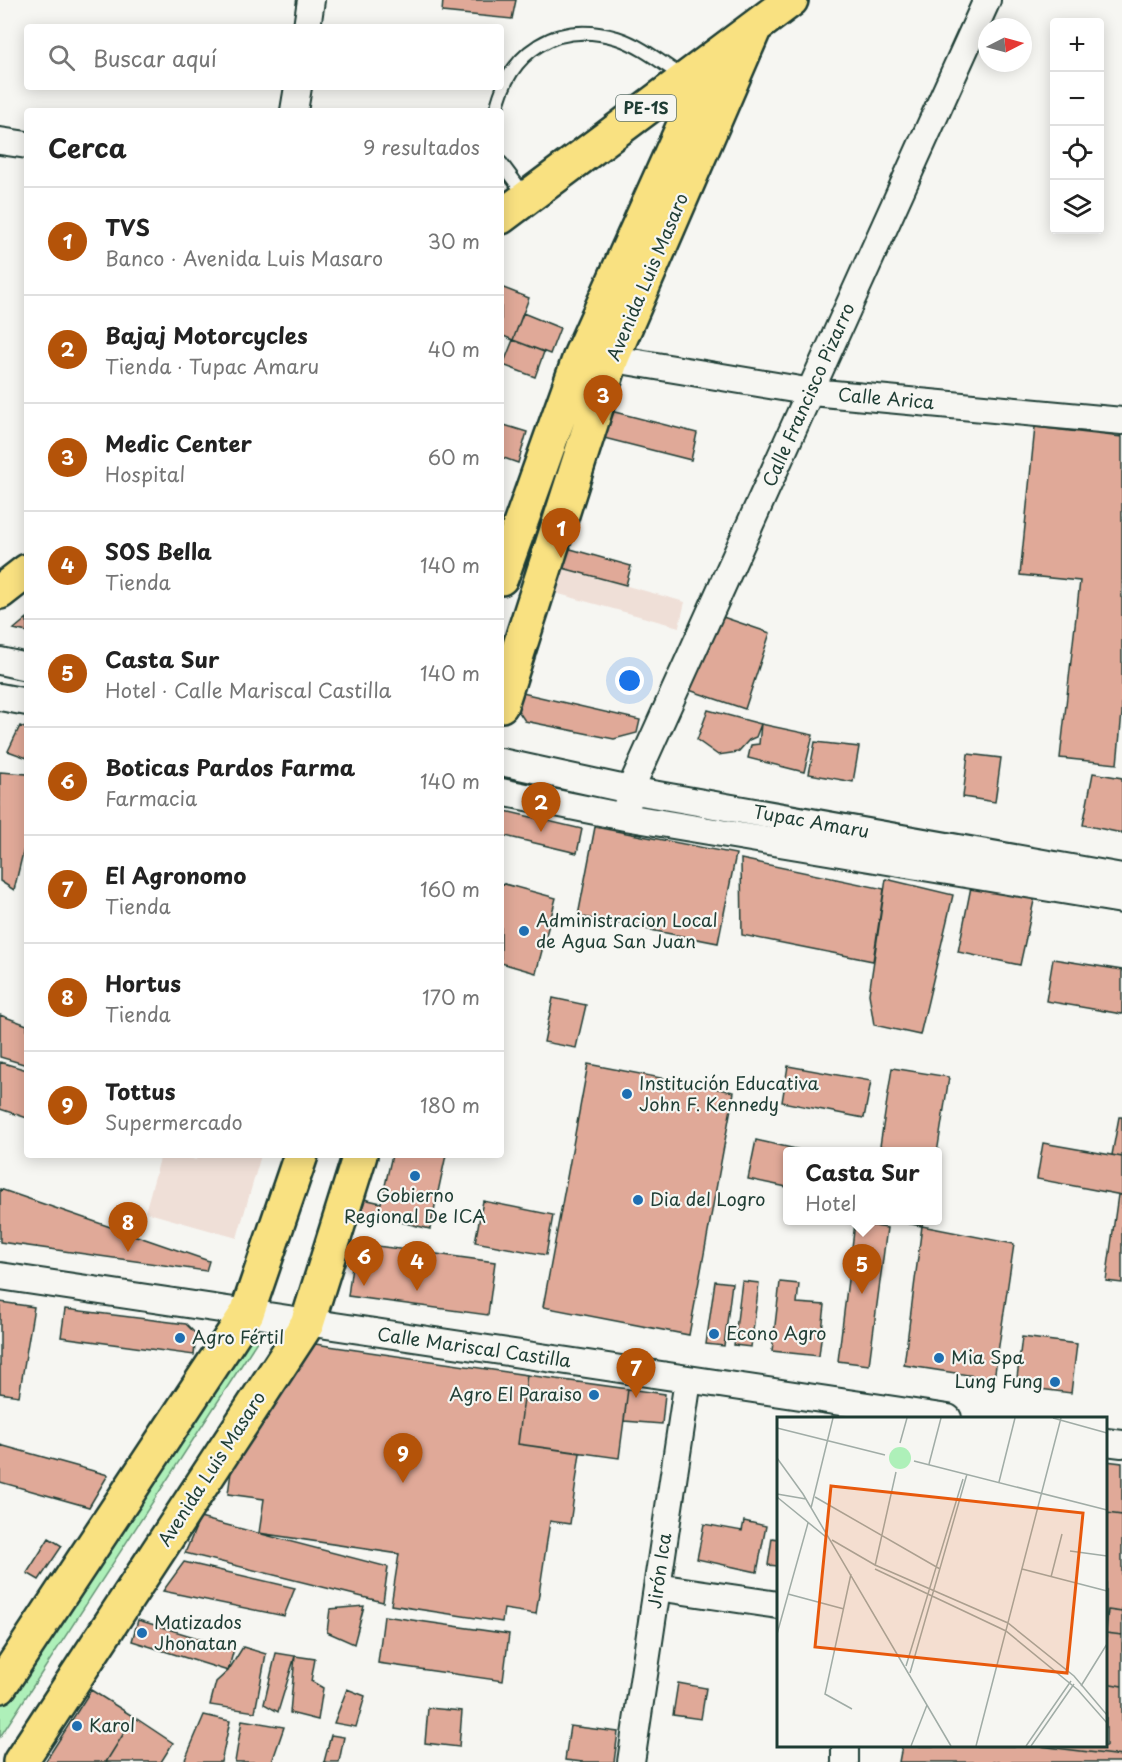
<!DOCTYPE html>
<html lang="es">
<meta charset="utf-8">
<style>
body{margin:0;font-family:"Playpen Sans",sans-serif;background:#f6f6f6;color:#222}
.controls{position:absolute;right:18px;top:18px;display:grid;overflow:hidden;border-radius:6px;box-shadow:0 3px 15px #0003}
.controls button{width:54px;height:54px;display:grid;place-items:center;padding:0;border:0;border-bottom:2px solid #e0e0e0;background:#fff;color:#222;font:30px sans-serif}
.compass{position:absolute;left:978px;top:18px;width:54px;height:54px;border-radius:50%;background:#fff;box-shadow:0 3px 15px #0003;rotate:84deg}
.you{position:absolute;left:630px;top:681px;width:21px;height:21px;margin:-15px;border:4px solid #fff;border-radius:50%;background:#1a73e8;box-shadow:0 0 0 9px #1a73e833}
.badge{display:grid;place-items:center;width:39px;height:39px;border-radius:50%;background:#b45309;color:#fff;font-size:20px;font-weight:700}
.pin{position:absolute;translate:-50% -50px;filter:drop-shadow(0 2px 3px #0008)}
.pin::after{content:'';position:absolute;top:32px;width:21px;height:18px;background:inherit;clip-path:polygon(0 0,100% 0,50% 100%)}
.popup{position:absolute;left:783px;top:1147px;width:159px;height:78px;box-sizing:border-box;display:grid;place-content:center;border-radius:6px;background:#fff;filter:drop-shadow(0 2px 4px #0005);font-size:20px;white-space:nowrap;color:#767676}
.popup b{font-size:22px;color:#222}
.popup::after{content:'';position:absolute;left:50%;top:100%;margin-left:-12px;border:12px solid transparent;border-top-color:#fff}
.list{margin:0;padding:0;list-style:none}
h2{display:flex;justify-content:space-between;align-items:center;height:78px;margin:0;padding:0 24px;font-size:26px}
h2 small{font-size:20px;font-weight:400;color:#767676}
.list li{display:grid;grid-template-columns:39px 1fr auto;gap:18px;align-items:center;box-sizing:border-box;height:108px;padding:0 24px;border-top:2px solid #e0e0e0}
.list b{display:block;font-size:22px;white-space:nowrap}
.list p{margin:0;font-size:20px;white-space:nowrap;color:#767676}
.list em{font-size:20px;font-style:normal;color:#767676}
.icon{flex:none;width:33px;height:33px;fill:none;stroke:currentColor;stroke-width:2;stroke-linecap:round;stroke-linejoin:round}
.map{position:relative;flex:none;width:1122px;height:1762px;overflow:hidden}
.search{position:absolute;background:#fff;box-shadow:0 3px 15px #0003;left:24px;top:24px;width:480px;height:66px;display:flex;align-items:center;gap:15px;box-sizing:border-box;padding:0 21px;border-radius:6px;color:#767676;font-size:22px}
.panel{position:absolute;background:#fff;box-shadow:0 3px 15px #0003;left:24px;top:108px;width:480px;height:1050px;border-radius:6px}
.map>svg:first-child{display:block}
</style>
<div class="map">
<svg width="1122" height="1762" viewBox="0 0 1122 1762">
<rect width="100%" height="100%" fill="#f6f6f2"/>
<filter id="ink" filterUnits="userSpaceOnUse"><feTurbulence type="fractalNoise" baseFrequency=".0167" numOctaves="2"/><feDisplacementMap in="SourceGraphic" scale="12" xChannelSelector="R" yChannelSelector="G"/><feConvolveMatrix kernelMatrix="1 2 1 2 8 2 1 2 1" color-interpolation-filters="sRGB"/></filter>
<g filter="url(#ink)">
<path fill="#efdfd7" d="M555 566 685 602 679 627 548 591Z
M161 1155H178L196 1160 198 1155H261L237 1238 145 1212Z"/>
<path fill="#aef0b9" stroke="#669676" stroke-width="1.5" d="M235 1331 263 1332 0 1737V1698Z"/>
<path fill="#e0a998" stroke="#1f3d34" stroke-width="1.5" d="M443 0H516L512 19 442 12Z
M501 287 529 298 513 340 501 335Z
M523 313 560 328 550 354 513 340Z
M513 340 544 352 535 377 503 365Z
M603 409 697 433 691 460 596 436Z
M501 424 527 432 518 463 501 457Z
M1035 427 1122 437V713L1117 764 1060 758 1080 581 1020 575Z
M560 546 631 566 626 585 555 566Z
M714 614 770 633 745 709 689 690Z
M27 618V632L14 629Z
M518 692 640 720 637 733 614 739 525 721 515 706Z
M708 710 761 724 756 737 749 740 738 752 718 755 697 740Z
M761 724 813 735 804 772 748 758 751 745 759 744Z
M20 726 27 729V758L8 751Z
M815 742 859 747 853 782 809 774Z
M968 754 1001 758 995 802 963 797Z
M0 772 27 774V836L14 890 0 881Z
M1093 773 1122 778V833L1083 825Z
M501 810 582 829 577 853 501 835Z
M595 827 736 854 718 943 578 916Z
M741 859 884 889 873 961 742 935Z
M886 879 953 895 920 1035 874 1025 869 994Z
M972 882 1035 896 1020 965 958 952Z
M501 883 556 898 536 973 501 963Z
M1053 959 1122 970V1014L1046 1001Z
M553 998 586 1005 576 1048 544 1042Z
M0 1015 27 1025V1065L0 1057Z
M0 1062 27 1070V1118L0 1109Z
M588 1064 734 1092 689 1335 543 1307Z
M788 1066 871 1081 864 1118 782 1102Z
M892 1068 949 1077 937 1153 880 1146Z
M1119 1117H1122V1157L1112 1155Z
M756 1140 809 1152H787V1187L748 1179Z
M1043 1143 1122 1157V1195L1037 1179Z
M392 1155H446L430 1229 351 1210 355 1197 381 1203Z
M0 1189 209 1261 206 1271 0 1242Z
M1118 1195H1122V1283L1106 1281Z
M483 1201 553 1215 546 1255 475 1242Z
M890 1220H923L922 1226Z
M855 1223 887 1228 869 1365 838 1361Z
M922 1226 1014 1244 994 1379 904 1365Z
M355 1243 495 1262 488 1315 348 1296Z
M715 1281 732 1283 724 1346 706 1344Z
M742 1281 759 1283 751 1347 734 1345Z
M780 1282 799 1284 797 1303 825 1305 819 1356 772 1351Z
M0 1302 34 1307 19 1396 0 1393Z
M65 1309 186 1324 196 1334 194 1355 61 1337Z
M1022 1337 1077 1344 1071 1393 1016 1386Z
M315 1344 527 1375 518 1444 580 1453 570 1524 550 1521 536 1614 504 1609 502 1622 391 1605 399 1554 259 1533 264 1499 228 1494 231 1472 298 1350Z
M527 1375 628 1389 619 1458 518 1444Z
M628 1389 665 1394 662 1424 624 1421Z
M0 1445 108 1475 89 1507 0 1482Z
M1106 1461 1122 1463V1515L1106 1513Z
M1106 1513 1122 1515V1612L1108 1610 1106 1627Z
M200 1518 388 1567 383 1602 185 1553Z
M744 1521 766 1526 757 1572 697 1559 704 1524 742 1531Z
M49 1538 62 1546 39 1580 27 1573Z
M772 1538 778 1539V1566L768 1565Z
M184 1562 295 1588 284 1616 163 1591Z
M364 1606 354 1644 327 1632 330 1609Z
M1108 1610 1122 1612V1635L1106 1633Z
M384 1616 509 1634 503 1681 378 1663Z
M138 1620 234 1649 228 1671 132 1641Z
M1106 1633 1122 1635V1686L1106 1683Z
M243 1647 266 1654 255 1712 210 1705 216 1682 228 1671Z
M276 1653 295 1656 278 1712 264 1704Z
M295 1656 315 1659 311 1681 323 1688 318 1720 290 1713Z
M678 1683 706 1688 701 1719 673 1715Z
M1106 1683 1122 1686V1756L1039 1746H1106Z
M347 1689 365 1696 356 1727 334 1723Z
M91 1690 134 1717 106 1762H45Z
M428 1708 462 1711 459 1747 425 1743Z
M204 1715 230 1721 221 1762H184Z
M134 1717 173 1743 161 1762H106Z
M242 1720 284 1727 272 1762H235Z
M570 1726 618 1732 614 1762H583L565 1760Z
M331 1735 344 1737 339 1762H324Z
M902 1746H1039L1122 1756V1762H899Z"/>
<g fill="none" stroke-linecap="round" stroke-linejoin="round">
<defs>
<path id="lane" d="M496 111C509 51 557 20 617 38 642 46 663 64 685 78
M501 163 527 198"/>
<path id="street" d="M307 27 311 0
M294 111 298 87
M0 141 27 145
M596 356 812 392 1122 421
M0 661 27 667
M0 697 27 702
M501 762 630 790 1122 877
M501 792 625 817 1122 900
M625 817 630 790 987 0
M0 1276 948 1418
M1106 1442 1122 1444
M657 1587 778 1605
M631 1762 688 1380
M845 1762V1746"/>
<path id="highway" d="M501 217 791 0
M501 578 581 354 714 58
M0 592 27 571
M501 705 612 358 755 27
M0 1686 247 1313 301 1155
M20 1762 307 1324 360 1155"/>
</defs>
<use href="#lane" stroke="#1f3d34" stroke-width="16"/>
<use href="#street" stroke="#1f3d34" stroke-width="30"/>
<use href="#highway" stroke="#1f3d34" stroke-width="38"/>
<use href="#lane" stroke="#f6f6f2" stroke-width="12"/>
<use href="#street" stroke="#f6f6f2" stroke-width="26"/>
<use href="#highway" stroke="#f9e181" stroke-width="33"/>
</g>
</g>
<g fill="#1f6fb2" stroke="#f6f6f2" stroke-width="2">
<circle cx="524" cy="931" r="6"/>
<circle cx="627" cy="1094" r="6"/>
<circle cx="415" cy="1176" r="6"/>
<circle cx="638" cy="1200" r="6"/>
<circle cx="714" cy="1334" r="6"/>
<circle cx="180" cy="1338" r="6"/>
<circle cx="939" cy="1358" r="6"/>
<circle cx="1055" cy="1382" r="6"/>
<circle cx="594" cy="1395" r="6"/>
<circle cx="142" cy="1633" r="6"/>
<circle cx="77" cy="1726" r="6"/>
</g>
<g text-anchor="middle" stroke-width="4.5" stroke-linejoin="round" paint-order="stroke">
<rect fill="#f6f6f2" stroke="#60746d" stroke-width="1.5" x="616" y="95" width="60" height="26" rx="4.5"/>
<g font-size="16" font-weight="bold" fill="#1f3d34">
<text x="646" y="114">PE-1S</text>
</g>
<g font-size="18" fill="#1f3d34" stroke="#f6f6f2">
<text transform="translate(648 277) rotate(-67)" y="6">Avenida Luis Masaro</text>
<text transform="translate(809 395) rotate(-66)" y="6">Calle Francisco Pizarro</text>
<text transform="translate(886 399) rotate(5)" y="6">Calle Arica</text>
<text transform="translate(811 822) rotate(10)" y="6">Tupac Amaru</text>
<text transform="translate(474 1348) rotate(8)" y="6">Calle Mariscal Castilla</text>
<text transform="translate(212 1469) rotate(-57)" y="6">Avenida Luis Masaro</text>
<text transform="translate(660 1571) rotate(-82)" y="6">Jirón Ica</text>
</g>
<g font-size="18" fill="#1f3d34" stroke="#f6f6f2" text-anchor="start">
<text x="536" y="927">Administracion Local<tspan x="536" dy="21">de Agua San Juan</tspan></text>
<text x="639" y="1090">Institución Educativa<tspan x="639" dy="21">John F. Kennedy</tspan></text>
<text x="415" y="1202" text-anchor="middle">Gobierno<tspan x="415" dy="21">Regional De ICA</tspan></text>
<text x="650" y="1206">Dia del Logro</text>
<text x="726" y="1340">Econo Agro</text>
<text x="192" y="1344">Agro Fértil</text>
<text x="951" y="1364">Mia Spa</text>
<text x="1043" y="1388" text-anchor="end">Lung Fung</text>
<text x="582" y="1401" text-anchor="end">Agro El Paraiso</text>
<text x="154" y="1629">Matizados<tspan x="154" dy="21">Jhonatan</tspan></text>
<text x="89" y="1732">Karol</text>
</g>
</g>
<g transform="translate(777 1417)">
<rect width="330" height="330" fill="#f6f6f2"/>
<path d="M112 41a11 11 0 1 1 22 0a11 11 0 1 1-22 0Z" fill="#aef0b9"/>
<path fill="none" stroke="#a0aca6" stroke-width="1.5" d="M276 1 330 16M0 11 108 38M123 26 130 1M0 41 26 77 174 329M137 44 330 93M152 47 164 1M222 65 238 1M0 77 29 82M0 80 49 120M38 80 163 152M34 91 56 1M55 123 98 148 231 206 297 259 330 298M293 134 330 139M98 149 119 55M98 152 229 214 301 273 330 306M245 152 330 174M74 157 48 277 75 292M274 160 285 117M11 177 67 192M0 217 31 106M129 249 186 62M133 256 190 57M304 269 330 227M134 329 150 288M199 329 284 1M249 329 294 264M254 329 297 267"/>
<path fill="#e8590c" fill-opacity="0.15" stroke="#e8590c" stroke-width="3" d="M54 69 306 96 290 256 38 230Z"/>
<rect width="330" height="330" fill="none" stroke="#1f3d34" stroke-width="3"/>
</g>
</svg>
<div class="controls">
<button>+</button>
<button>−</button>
<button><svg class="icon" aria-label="locate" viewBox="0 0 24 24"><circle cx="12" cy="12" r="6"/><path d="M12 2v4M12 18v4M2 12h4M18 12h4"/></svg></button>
<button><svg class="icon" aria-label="layers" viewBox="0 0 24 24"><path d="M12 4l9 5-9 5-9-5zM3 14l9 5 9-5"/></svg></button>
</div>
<svg class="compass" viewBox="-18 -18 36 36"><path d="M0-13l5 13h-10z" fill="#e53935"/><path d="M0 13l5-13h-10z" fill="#767676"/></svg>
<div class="you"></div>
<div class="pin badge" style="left:561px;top:558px">1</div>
<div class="pin badge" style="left:541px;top:832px">2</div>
<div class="pin badge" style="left:603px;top:425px">3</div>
<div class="pin badge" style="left:417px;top:1291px">4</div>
<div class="pin badge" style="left:862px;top:1294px">5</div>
<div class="popup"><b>Casta Sur</b>Hotel</div>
<div class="pin badge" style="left:364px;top:1286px">6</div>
<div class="pin badge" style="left:636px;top:1398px">7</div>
<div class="pin badge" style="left:128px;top:1252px">8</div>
<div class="pin badge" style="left:403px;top:1483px">9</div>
<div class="search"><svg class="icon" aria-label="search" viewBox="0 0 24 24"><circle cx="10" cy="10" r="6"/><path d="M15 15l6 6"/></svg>Buscar aquí</div>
<section class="panel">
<h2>Cerca<small>9 resultados</small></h2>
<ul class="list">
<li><span class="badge">1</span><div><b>TVS</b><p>Banco · Avenida Luis Masaro</p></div><em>30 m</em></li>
<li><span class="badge">2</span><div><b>Bajaj Motorcycles</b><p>Tienda · Tupac Amaru</p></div><em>40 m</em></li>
<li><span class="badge">3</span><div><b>Medic Center</b><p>Hospital</p></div><em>60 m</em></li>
<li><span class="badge">4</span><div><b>SOS Bella</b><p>Tienda</p></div><em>140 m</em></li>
<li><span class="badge">5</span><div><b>Casta Sur</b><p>Hotel · Calle Mariscal Castilla</p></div><em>140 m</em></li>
<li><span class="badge">6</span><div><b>Boticas Pardos Farma</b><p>Farmacia</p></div><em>140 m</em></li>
<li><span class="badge">7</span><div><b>El Agronomo</b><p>Tienda</p></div><em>160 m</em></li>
<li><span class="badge">8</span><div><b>Hortus</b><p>Tienda</p></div><em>170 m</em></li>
<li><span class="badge">9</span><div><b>Tottus</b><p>Supermercado</p></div><em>180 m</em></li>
</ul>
</section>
</div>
